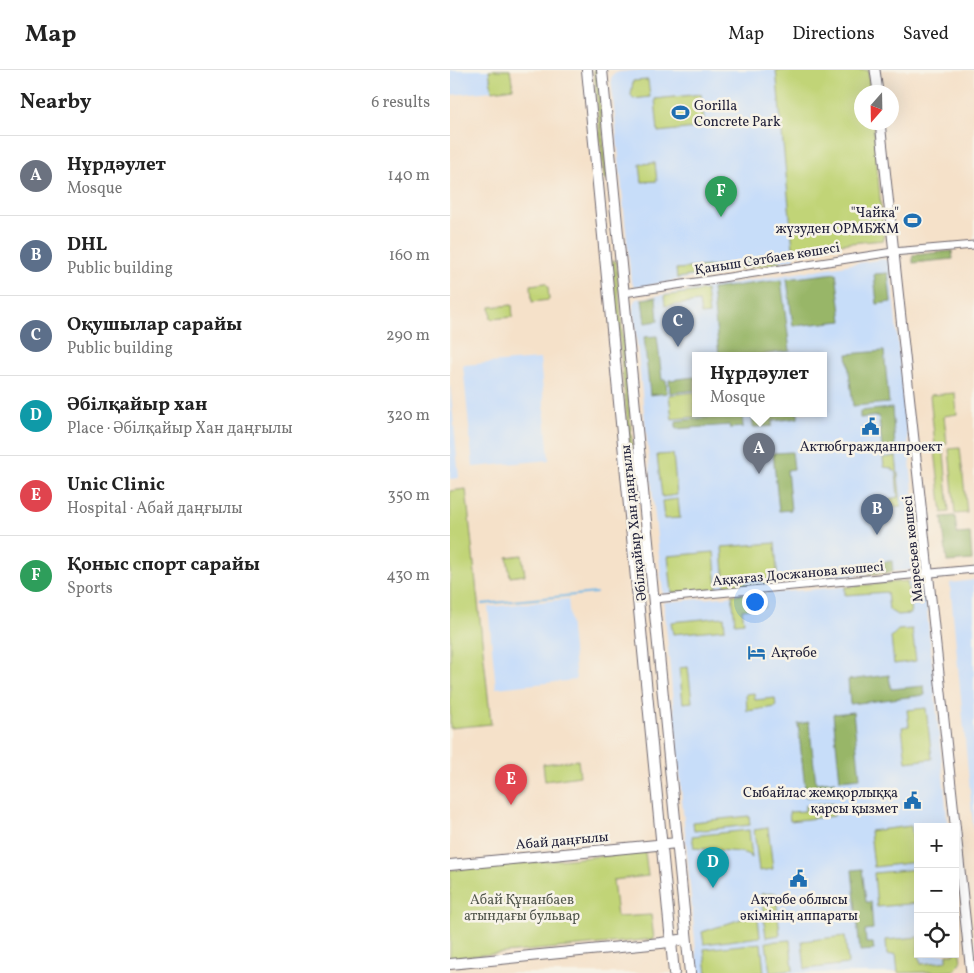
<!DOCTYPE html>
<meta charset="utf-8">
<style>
body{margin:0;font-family:Vollkorn,serif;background:#f2f2f2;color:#222}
.controls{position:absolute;right:15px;bottom:15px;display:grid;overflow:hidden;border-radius:0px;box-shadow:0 5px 20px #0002}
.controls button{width:45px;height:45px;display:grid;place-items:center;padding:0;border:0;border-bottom:1px solid #e0e0e0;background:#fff;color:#222;font:25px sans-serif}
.compass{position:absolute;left:404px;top:15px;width:45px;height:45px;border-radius:50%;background:#fff;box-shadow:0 5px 20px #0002;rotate:200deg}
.you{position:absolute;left:304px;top:531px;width:18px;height:18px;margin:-12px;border:4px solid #fff;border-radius:50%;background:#1a73e8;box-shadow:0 0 0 8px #1a73e833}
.badge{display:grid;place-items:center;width:32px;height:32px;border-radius:50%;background:#1f6fb2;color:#fff;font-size:16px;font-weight:700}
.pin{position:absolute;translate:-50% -41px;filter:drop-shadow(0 1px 2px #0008)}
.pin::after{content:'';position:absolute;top:26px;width:18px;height:15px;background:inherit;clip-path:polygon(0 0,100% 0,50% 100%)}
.popup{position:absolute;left:242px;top:282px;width:135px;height:65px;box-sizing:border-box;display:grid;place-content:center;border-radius:0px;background:#fff;filter:drop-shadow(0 1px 4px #0005);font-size:16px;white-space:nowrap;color:#767676}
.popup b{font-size:19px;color:#222}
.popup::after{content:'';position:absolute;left:50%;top:100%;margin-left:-10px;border:10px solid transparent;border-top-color:#fff}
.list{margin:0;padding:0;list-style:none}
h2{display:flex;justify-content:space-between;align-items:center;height:65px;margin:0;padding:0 20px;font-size:21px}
h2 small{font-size:16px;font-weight:400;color:#767676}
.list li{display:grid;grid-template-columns:32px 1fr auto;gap:15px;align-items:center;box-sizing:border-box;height:80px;padding:0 20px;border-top:1px solid #e0e0e0}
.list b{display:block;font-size:19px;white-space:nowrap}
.list p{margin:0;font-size:16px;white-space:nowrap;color:#767676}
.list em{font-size:16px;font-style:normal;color:#767676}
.icon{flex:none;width:28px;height:28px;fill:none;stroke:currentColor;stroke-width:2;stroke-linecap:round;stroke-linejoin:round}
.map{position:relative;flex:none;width:524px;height:903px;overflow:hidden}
header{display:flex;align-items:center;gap:30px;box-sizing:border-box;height:70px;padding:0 25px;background:#fff;border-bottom:1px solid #e0e0e0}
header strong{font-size:24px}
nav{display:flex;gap:28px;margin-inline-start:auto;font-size:18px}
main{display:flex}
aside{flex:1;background:#fff}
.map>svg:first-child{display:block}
</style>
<header>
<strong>Map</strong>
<nav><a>Map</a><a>Directions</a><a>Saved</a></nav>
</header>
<main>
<aside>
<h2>Nearby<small>6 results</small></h2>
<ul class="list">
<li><span class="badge" style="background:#6b7280">A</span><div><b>Нұрдәулет</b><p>Mosque</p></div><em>140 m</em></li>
<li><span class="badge" style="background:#5c6f8a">B</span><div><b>DHL</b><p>Public building</p></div><em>160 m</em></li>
<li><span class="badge" style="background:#5c6f8a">C</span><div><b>Оқушылар сарайы</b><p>Public building</p></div><em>290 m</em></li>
<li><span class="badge" style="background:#0f9aa8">D</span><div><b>Әбілқайыр хан</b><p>Place · Әбілқайыр Хан даңғылы</p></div><em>320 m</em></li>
<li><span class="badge" style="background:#e0444e">E</span><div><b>Unic Clinic</b><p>Hospital · Абай даңғылы</p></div><em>350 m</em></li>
<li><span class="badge" style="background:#2e9e5b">F</span><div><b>Қоныс спорт сарайы</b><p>Sports</p></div><em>430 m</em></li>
</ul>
</aside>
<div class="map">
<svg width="524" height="903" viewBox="0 0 524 903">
<rect width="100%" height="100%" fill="#f7f3e8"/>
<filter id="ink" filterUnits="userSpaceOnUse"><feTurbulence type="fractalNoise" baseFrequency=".02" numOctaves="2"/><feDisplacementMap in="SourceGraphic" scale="10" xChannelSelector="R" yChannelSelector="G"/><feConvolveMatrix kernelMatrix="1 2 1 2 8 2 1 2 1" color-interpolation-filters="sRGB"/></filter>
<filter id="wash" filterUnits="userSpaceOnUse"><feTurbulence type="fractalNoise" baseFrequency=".0096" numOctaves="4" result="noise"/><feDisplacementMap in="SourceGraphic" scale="20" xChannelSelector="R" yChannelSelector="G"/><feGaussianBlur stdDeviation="1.12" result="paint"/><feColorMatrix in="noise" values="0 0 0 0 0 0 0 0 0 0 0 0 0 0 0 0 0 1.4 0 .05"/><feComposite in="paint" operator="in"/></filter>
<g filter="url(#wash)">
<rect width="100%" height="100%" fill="#f5e1c9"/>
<path fill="#c7ddf9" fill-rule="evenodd" d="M0 0H39L42 21 0 25Z
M192 0H326L345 189 190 217 184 216 181 211 161 8 164 4 169 2Z
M433 189 438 191 440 194 471 499 213 524 183 236 184 232 186 229ZM245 285H373V343H245Z
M90 289 99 390 23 397 13 295Z
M0 313 9 408 0 409Z
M474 510 498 757H468V884H505V831L511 894 437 903H248L214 534 215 532Z
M524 510V764L500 513Z
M118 529 126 610 46 618 38 537Z"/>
<path fill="#c1d477" stroke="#727b59" d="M39 0H60L63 18 42 21Z
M144 0H147L157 109H154Z
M326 0H418L420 22H412V52L423 53 434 170 343 178Z
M198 10 200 27 183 29 181 25 183 11Z
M251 24 255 57 208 62 205 29Z
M205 93 207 111 192 112 190 94Z
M330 190V193L227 208 226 199Z
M162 191H166L183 383H180Z
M95 213 98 216 99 230 82 232 81 215Z
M256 220 259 244 251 245 249 232 215 236 214 226Z
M62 235 63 247 41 249 40 237Z
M245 322V343H287L222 349 219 325Z
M505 323 507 344 494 346 497 374 485 375 480 325Z
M510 378 517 443 505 444 499 379Z
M485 380H491L494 382 499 442 492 443Z
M223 384 227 425 212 427 207 385Z
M446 386 451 436 440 438 439 429 448 427 446 402 441 398 434 397 433 388Z
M16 419 41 654 0 658V421Z
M228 429 230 448 214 449 212 431Z
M325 473 328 513 275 517 272 477Z
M264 482 267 519 222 523 218 486Z
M72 485 75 505 60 507 57 487Z
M457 511 461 544 447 545 439 540 437 522 395 525V517Z
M314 522 315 537 292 540 294 552 285 553 282 525Z
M274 547 275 559 223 564 221 552Z
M462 559 466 591 444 594 441 567 448 560Z
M238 597 242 632 233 633 229 598Z
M304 623 305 630 325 628 326 637 297 641 296 624Z
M476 638 482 689 456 692 452 657 459 656 457 640Z
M128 690 130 706 95 711 93 694Z
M383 733 384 746 340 751 339 742 355 741V736Z
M299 746 300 755 244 761 243 752Z
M461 756 463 771 468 770V792L424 797 420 761Z
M318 758 323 799 309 801 304 760Z
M299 760 302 788 297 784 290 782 244 778 242 766Z
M195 782 198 806 163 810 167 847 201 845 204 869 0 888V800Z
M468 799V833L427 837 424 803Z
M326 823 330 865 316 867 311 824Z
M307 839 310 867 254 874 252 862 300 846Z
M395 866 398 894 355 899 352 871Z
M468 867V884H469L471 894 497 891V884H505V869H508L511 892 504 901 448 903 446 884 437 885 436 870Z
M340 870 343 900 320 903 316 872Z
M311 873 314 903H257L254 879Z"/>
<path fill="#98b668" stroke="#5d6c52" d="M502 181 503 189 463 193V185Z
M386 203 392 251 343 256 337 209Z
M438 203 441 232 427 234 424 204Z
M331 210 340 281 309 285H269L262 219Z
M206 227 208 251 195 253 192 229Z
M207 266 212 310H216L217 323 200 325 194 267Z
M434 281 439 333 403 336 397 284Z
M245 307V320L220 323 219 310Z
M442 338 445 376 432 378 429 346 410 348V341Z
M302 343H348V348L322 351V356L303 357Z
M292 344 293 357 280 358 279 355 226 359V351Z
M342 382 344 399 337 400 341 440 329 441 323 383Z
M505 446 507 464 520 463 522 490 497 492 492 447Z
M442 491 443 502 418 504 417 493Z
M439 605 441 619 474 616 475 625 400 634 398 610Z
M403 642 410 708 390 710 383 644Z
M359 652 366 713 385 711 386 724 356 727 348 654Z
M412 799 416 832H421L423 859 415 860 416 873H423L424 880 410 881 402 800Z"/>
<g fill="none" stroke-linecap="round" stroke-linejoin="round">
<path stroke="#6fb7e7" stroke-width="2" d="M32 534 146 523"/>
</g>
</g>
<g filter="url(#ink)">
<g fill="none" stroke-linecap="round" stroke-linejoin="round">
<defs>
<path id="minor" d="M174 223 443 182 524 175
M204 529 524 499"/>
<path id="tertiary" d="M425 0 428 22
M430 52C458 336 493 619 521 903"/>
<path id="secondary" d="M137 0 224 903
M152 0 240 903
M0 795 227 773
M0 894 211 873 236 869"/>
</defs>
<use href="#minor" stroke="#6c656d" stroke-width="9"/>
<use href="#tertiary" stroke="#6c656d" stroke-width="11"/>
<use href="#secondary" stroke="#6c656d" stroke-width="12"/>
<use href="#minor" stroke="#fff" stroke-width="7"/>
<use href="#tertiary" stroke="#fff" stroke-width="9"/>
<use href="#secondary" stroke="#fff" stroke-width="10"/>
</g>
</g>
<defs>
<symbol id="stadium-bare" viewBox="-9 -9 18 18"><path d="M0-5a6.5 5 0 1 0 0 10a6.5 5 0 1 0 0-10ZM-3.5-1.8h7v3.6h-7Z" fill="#1f6fb2" stroke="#f7f3e8" stroke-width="2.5" paint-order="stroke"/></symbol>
<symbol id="civic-bare" viewBox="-9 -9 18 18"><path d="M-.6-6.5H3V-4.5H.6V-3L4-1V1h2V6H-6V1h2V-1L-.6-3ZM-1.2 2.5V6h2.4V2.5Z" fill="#1f6fb2" stroke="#f7f3e8" stroke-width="2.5" paint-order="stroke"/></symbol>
<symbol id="hotel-bare" viewBox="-9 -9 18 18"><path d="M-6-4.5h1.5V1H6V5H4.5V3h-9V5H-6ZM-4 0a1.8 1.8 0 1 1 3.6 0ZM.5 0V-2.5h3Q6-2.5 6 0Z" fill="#1f6fb2" stroke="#f7f3e8" stroke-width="2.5" paint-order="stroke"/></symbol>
</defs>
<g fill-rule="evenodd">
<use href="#stadium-bare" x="218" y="30" width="25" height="25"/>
<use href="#stadium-bare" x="450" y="138" width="25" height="25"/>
<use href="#civic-bare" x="408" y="344" width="25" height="25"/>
<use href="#hotel-bare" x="294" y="570" width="25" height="25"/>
<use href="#civic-bare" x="450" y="718" width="25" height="25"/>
<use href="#civic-bare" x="336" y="796" width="25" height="25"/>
</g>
<g text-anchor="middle" stroke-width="5" stroke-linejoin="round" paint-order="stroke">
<g font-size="14" fill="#22223b" stroke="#f7f3e8" text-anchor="start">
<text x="244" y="40">Gorilla<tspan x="244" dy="16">Concrete Park</tspan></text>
<text x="449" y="147" text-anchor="end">"Чайка"<tspan x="449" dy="16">жүзуден ОРМБЖМ</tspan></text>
<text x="421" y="381" text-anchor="middle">Актюбгражданпроект</text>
<text x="321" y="587">Ақтөбе</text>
<text x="448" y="727" text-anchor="end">Сыбайлас жемқорлыққа<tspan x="448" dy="16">қарсы қызмет</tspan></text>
<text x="349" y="834" text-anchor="middle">Ақтөбе облысы<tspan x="349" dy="16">әкімінің аппараты</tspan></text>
</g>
<g font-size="14" fill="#22223b" stroke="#f7f3e8">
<text transform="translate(317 188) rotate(-9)" y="5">Қаныш Сәтбаев көшесі</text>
<text transform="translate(183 453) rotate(-96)" y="5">Әбілқайыр Хан даңғылы</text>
<text transform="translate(462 479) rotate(-96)" y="5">Маресьев көшесі</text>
<text transform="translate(348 503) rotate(-5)" y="5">Аққағаз Досжанова көшесі</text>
<text transform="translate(112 770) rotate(-5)" y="5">Абай даңғылы</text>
</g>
<g font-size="14" fill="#52574d" stroke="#f7f3e8">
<text x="72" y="834">Абай Құнанбаев<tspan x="72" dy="16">атындағы бульвар</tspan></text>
</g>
</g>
</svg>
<div class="controls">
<button>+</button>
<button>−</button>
<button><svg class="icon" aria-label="locate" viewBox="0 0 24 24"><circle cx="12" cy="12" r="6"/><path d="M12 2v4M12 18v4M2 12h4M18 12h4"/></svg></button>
</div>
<svg class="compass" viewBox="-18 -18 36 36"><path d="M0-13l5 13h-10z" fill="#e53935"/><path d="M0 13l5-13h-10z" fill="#767676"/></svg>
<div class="you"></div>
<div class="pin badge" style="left:309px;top:404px;background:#6b7280">A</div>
<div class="popup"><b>Нұрдәулет</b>Mosque</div>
<div class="pin badge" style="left:427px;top:465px;background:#5c6f8a">B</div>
<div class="pin badge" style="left:228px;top:277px;background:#5c6f8a">C</div>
<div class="pin badge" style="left:263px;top:818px;background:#0f9aa8">D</div>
<div class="pin badge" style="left:61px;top:735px;background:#e0444e">E</div>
<div class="pin badge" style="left:271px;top:147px;background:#2e9e5b">F</div>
</div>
</main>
